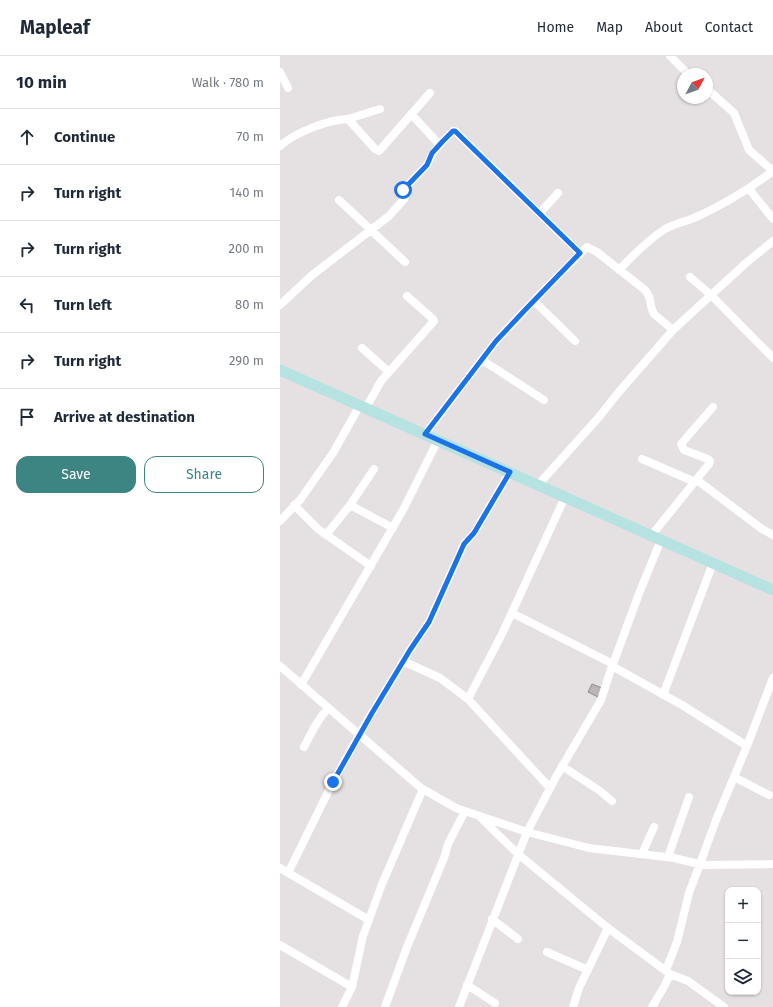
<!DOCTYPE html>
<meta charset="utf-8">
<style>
body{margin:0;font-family:"Fira Sans",sans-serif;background:#f6f6f7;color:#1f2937}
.controls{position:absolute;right:12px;bottom:12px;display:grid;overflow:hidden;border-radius:8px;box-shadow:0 1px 3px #0004}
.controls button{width:36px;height:36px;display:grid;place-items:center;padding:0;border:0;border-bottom:1px solid #e0e1e3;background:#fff;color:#1f2937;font:20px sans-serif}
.compass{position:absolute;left:397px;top:12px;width:36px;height:36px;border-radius:50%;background:#fff;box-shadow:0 1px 3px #0004;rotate:49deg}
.stop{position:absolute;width:12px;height:12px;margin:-9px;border:3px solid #1a73e8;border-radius:50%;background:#fff}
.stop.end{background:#1a73e8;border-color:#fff;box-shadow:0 1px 4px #0008}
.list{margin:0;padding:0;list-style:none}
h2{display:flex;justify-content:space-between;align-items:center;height:52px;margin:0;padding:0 16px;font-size:17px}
h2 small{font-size:13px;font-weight:400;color:#747a83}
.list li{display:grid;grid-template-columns:26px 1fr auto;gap:12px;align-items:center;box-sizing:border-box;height:56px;padding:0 16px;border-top:1px solid #e0e1e3}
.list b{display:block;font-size:15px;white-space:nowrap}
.list em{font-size:13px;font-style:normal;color:#747a83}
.actions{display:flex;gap:8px;padding:12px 16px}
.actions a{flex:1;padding:9px 0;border:1px solid #3d8582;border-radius:12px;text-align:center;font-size:14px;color:#3d8582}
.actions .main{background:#3d8582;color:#fff}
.icon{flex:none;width:22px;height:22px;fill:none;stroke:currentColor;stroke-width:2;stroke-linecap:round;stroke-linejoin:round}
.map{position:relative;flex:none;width:493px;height:951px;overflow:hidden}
header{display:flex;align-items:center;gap:24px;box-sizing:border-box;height:56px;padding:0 20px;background:#fff;border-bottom:1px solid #e0e1e3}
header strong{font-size:19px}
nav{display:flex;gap:22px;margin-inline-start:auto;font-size:14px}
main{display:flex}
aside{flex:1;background:#fff}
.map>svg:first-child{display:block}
</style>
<header>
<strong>Mapleaf</strong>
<nav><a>Home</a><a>Map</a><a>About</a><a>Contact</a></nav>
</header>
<main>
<aside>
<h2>10 min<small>Walk · 780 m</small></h2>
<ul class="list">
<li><svg class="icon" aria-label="ahead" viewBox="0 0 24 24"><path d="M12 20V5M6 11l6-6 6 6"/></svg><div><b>Continue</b></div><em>70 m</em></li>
<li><svg class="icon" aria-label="right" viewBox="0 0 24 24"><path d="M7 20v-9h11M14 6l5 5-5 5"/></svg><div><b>Turn right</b></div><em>140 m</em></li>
<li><svg class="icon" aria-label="right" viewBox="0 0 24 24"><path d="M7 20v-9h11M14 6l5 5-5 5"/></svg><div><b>Turn right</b></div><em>200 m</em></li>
<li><svg class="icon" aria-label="left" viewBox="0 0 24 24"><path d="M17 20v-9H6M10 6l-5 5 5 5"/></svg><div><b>Turn left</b></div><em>80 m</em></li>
<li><svg class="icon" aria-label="right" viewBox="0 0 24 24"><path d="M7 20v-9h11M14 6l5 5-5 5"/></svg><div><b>Turn right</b></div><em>290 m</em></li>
<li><svg class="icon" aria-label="arrive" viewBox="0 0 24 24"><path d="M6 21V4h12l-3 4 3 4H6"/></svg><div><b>Arrive at destination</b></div></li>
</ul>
<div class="actions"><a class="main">Save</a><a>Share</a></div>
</aside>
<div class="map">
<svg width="493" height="951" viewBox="0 0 493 951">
<rect width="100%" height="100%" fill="#e5e0e2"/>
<path fill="#bab5b7" stroke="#8f8a8c" d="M312 628 322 632 318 641 308 636Z"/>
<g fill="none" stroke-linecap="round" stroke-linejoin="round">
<path stroke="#fff" stroke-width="8" d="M390 0 408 18
M0 16 8 32
M427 33 454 57 469 94 493 115
M131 58 160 89
M68 63 100 53
M0 90C16 76 47 64 68 63L95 93 99 95 150 37
M469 133 493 163
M59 144 125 206
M260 157 278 137
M339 214C353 199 368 184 385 173 394 168 404 166 414 162 441 150 469 133 493 115
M410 221 431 239 493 302
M254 245 295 285
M0 249 31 220 109 160 125 142 123 134 147 109 153 97 163 85 173 75H175L300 197
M82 292 109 316
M202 304 264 344
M86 352 101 325 154 265 153 263 127 240
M145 378 216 285 261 237 307 191 317 196 365 234C374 245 368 248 374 258L393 274
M362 403 415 426
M417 424 482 473 493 479
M258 429 319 361 338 337 393 274 466 207 493 185
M14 449 38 473 91 510
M70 449 113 472
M0 465 20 444 53 397 80 349
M46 479 70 449 94 413
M371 480 429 408 430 405 428 403 404 394 401 388 433 351
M232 557 333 608 360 535 381 484
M123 605 160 622 188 643 222 578 285 441
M333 608 332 610 402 649 467 690 493 622
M0 610 141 732 176 752 247 776 179 951
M332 610 321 644 276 721 247 776 309 792 394 802 423 809 493 808
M21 629 123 454 158 384
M383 639 433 507
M188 643 270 732
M24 691C31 678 37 663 48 653
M282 710 320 735 332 745
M454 721 489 739
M201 762 238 798 328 872 390 918 408 925 444 951
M362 798 374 771
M388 801 409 741
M0 812 89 864
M8 817 53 726 84 670 130 594 149 566 184 488 194 477 230 416
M212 863 238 883
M0 889 72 931
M267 896 308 914
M386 914 397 886 409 837 420 808 436 764 467 690
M187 929 215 947
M62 951 72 931 83 880 102 828 143 733
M105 951 127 891 164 802 168 788 185 755
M293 951 299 932 328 872
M372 951 385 929 390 918"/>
<path stroke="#b6e3e2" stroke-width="11" d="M0 314 493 534"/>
</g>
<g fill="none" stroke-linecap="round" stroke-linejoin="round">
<path stroke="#1a73e8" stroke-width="5" d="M53 726 92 657 130 594 149 566 184 488 194 477 230 416 145 378 216 285 245 254 300 197 175 75H173L163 85 152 97 147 109 123 134"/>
</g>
</svg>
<div class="controls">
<button>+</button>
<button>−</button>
<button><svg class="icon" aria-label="layers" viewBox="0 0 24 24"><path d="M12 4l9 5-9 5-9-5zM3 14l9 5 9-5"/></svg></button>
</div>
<svg class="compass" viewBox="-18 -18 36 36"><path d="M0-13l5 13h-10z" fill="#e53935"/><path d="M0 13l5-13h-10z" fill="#747a83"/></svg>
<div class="stop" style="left:123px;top:134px"></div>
<div class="stop end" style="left:53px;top:726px"></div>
</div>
</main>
